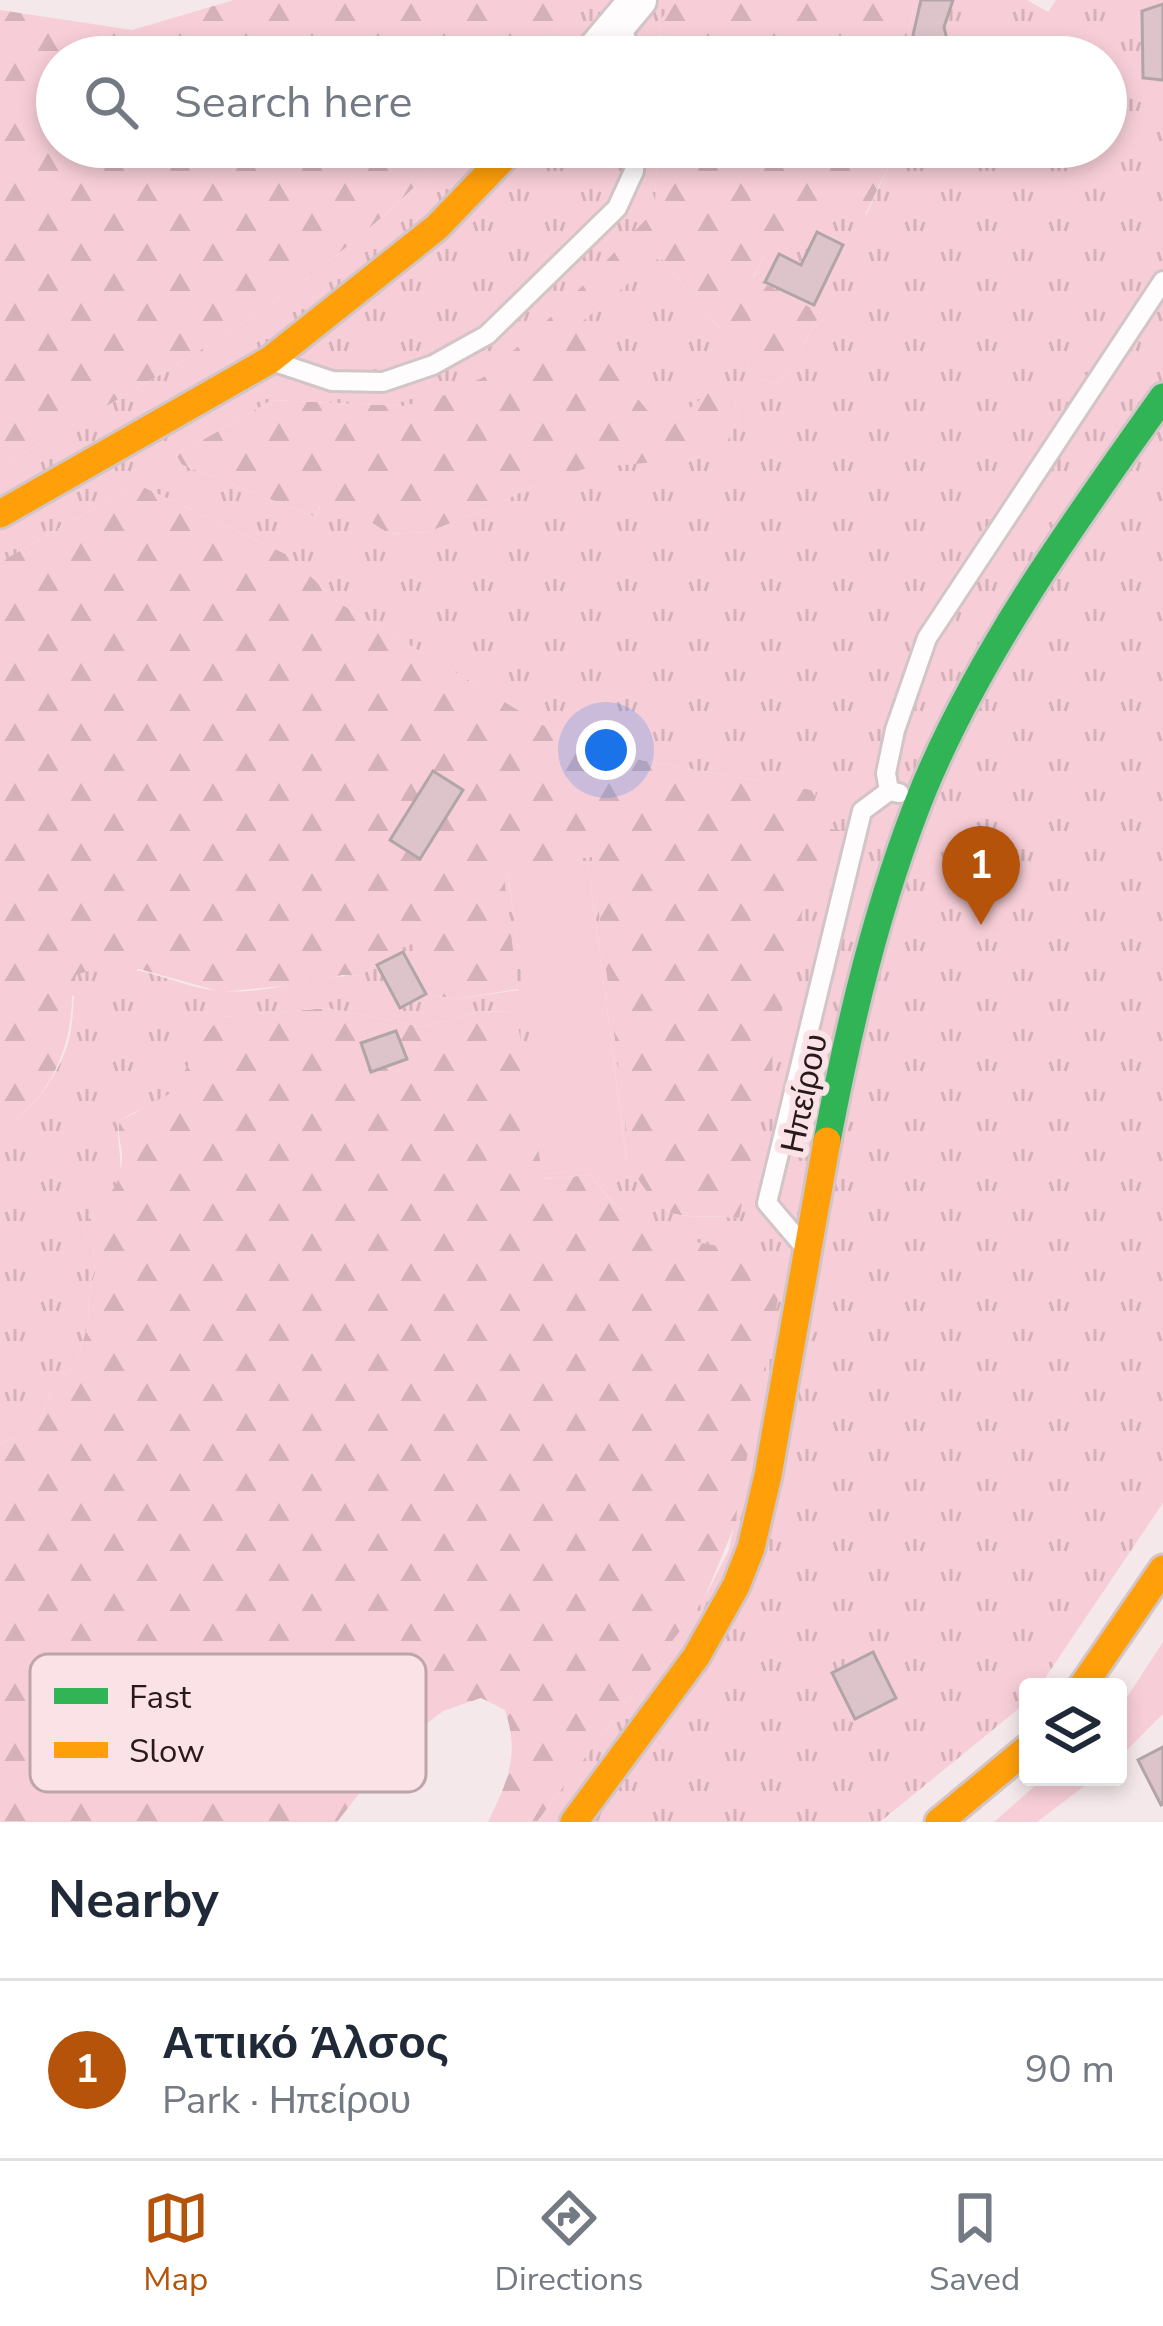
<!DOCTYPE html>
<meta charset="utf-8">
<style>
body{margin:0;font-family:"Nunito Sans",sans-serif;background:#f6f6f7;color:#1f2937}
.controls{position:absolute;right:36px;bottom:36px;display:grid;overflow:hidden;border-radius:12px;box-shadow:0 6px 18px #0003}
.controls button{width:108px;height:108px;display:grid;place-items:center;padding:0;border:0;border-bottom:3px solid #e0e1e3;background:#fff;color:#1f2937;font:60px sans-serif}
.you{position:absolute;left:606px;top:750px;width:42px;height:42px;margin:-30px;border:9px solid #fff;border-radius:50%;background:#1a73e8;box-shadow:0 0 0 18px #1a73e833}
.badge{display:grid;place-items:center;width:78px;height:78px;border-radius:50%;background:#b45309;color:#fff;font-size:39px;font-weight:700}
.pin{position:absolute;translate:-50% -99px;filter:drop-shadow(0 3px 6px #0008)}
.pin::after{content:'';position:absolute;top:63px;width:42px;height:36px;background:inherit;clip-path:polygon(0 0,100% 0,50% 100%)}
.list{margin:0;padding:0;list-style:none}
h2{display:flex;justify-content:space-between;align-items:center;height:156px;margin:0;padding:0 48px;font-size:51px}
h2 small{font-size:39px;font-weight:400;color:#747a83}
.list li{display:grid;grid-template-columns:78px 1fr auto;gap:36px;align-items:center;box-sizing:border-box;height:180px;padding:0 48px;border-top:3px solid #e0e1e3}
.list b{display:block;font-size:45px;white-space:nowrap}
.list p{margin:0;font-size:39px;white-space:nowrap;color:#747a83}
.list em{font-size:39px;font-style:normal;color:#747a83}
.icon{flex:none;width:66px;height:66px;fill:none;stroke:currentColor;stroke-width:2;stroke-linecap:round;stroke-linejoin:round}
.map{position:relative;flex:none;width:1163px;height:1822px;overflow:hidden}
.search{position:absolute;background:#fff;box-shadow:0 6px 18px #0003;left:36px;right:36px;top:36px;height:132px;display:flex;align-items:center;gap:30px;box-sizing:border-box;padding:0 42px;border-radius:66px;color:#747a83;font-size:45px}
.sheet{height:336px;background:#fff}
nav{display:flex;justify-content:space-around;align-items:center;box-sizing:border-box;height:168px;border-top:3px solid #e0e1e3;background:#fff;font-size:33px;color:#747a83}
nav a{display:grid;justify-items:center;gap:6px}
nav .on{color:#b45309}
.map>svg:first-child{display:block}
</style>
<div class="map">
<svg width="1163" height="1822" viewBox="0 0 1163 1822">
<defs>
<pattern id="forest-firs" width="22" height="20" patternUnits="userSpaceOnUse" patternTransform="scale(3)"><rect width="22" height="20" fill="#f7ced7"/><path d="M5 1l3.5 6h-7zM16 11l3.5 6h-7z" fill="#d4b0b8"/></pattern>
<pattern id="park-tufts" width="24" height="20" patternUnits="userSpaceOnUse" patternTransform="scale(3)"><rect width="24" height="20" fill="#f7ced7"/><path d="M3 7l-1-3M5 7V3M7 7l1-3M15 17l-1-3M17 17v-4M19 17l1-3" fill="none" stroke="#d4b0b8"/></pattern>
</defs>
<rect width="100%" height="100%" fill="#f5e8ea"/>
<path fill="#f7ced7" d="M588 862 627 1164 547 1174 508 872Z
M1163 1642V1714L1118 1759V1711Z
M1045 1777H1096L1037 1822H994Z"/>
<path fill="url(#forest-firs)" d="M234 0H578L531 57H57V147H453C329 285 159 377 0 466V10L132 30Z
M676 0H915L907 38 920 57H659L660 20Z
M657 147H898L865 215 800 248 774 238 753 277 821 313 786 375 775 383 755 377 746 360 660 257 578 326 664 429 721 382 732 392 739 417 727 443 695 458 535 485 490 508 428 532 389 534 369 521 320 506 316 517 182 465 176 455 272 400 402 406 655 210Z
M137 484 290 556 336 601 560 735 641 760 817 791 849 832 833 906 805 901 740 1218C674 1212 668 1230 630 1167L592 858 504 869 518 989 458 999 431 995 380 957 362 976 342 975 310 983 222 992 139 969 72 996C72 1051 47 1102 0 1131V562Z
M327 1008 423 1027 481 1011 517 1012 544 1179 590 1175C600 1186 610 1202 622 1211 670 1246 732 1244 787 1257L737 1520 704 1599 537 1822H488C508 1780 520 1756 505 1710L481 1698 443 1711 394 1749 337 1822H0V1444L29 1431 41 1419 51 1392 76 1363 89 1321 88 1295 95 1273 93 1248 84 1230C91 1205 120 1188 122 1160 123 1146 116 1135 120 1120 170 1101 184 1049 222 1017Z"/>
<path fill="url(#park-tufts)" fill-rule="evenodd" d="M578 0H676L660 20 659 57H531Z
M915 0H1027L1048 12 1056 0H1163V1503L1039 1687H1028V1701L880 1822H537L704 1599 729 1550 786 1257C731 1244 669 1248 622 1211 610 1201 600 1186 590 1175L543 1179 516 1012 481 1011 423 1027 327 1008 223 1017 213 1025 171 1093 120 1120C114 1141 125 1159 118 1180 110 1200 90 1209 84 1230L93 1248 95 1273 88 1295 89 1321 76 1363 51 1392 41 1419 29 1431 0 1444V1131C36 1109 68 1065 72 1022 74 1006 73 991 76 975 131 953 169 987 222 991 269 995 316 974 362 976L380 957 412 944 431 995 458 999 518 990 503 869 592 857 631 1167C668 1230 674 1212 739 1218L805 900 833 905 848 832 811 825 816 791 641 760 560 735 336 601 290 556 137 484 0 562V466C159 377 329 285 453 147H657L655 210 564 305 484 377 438 398 402 406 272 400 176 455 182 465 316 517 321 505 369 521 389 534 428 532 490 508 535 485 584 469 695 458 727 442 739 417 732 392 721 382 664 430 577 326 660 257 746 360 755 377 775 383 786 375 821 313 753 278 774 237 801 248 831 194 866 215 898 147H1106V57H920L907 38ZM588 862 627 1163 548 1174 508 873Z"/>
<path fill="#dcc4ca" stroke="#b1a5a7" stroke-width="3" d="M921 0H953L944 27 948 44 920 52 913 35Z
M1163 4V80L1143 78 1142 11Z
M817 232 843 245 814 305 765 282 779 254 801 265Z
M433 771 463 790 420 859 390 840Z
M403 952 426 994 400 1008 377 965Z
M396 1031 407 1059 371 1072 361 1043Z
M873 1652 896 1698 855 1719 832 1673Z
M1163 1747V1804L1161 1805 1138 1760Z"/>
<g fill="none" stroke-linecap="round" stroke-linejoin="round">
<defs>
<path id="lane" d="M619 23 634 57
M278 363 332 381 383 382 433 365 487 335 617 208 634 171 636 147
M889 791 886 773 895 730 927 638 1163 281
M801 1243 767 1203 862 811 889 791 899 793"/>
<path id="street" d="M590 57 638 0"/>
<path id="fast" d="M827 1141C850 1021 878 901 924 788 983 647 1075 521 1163 397"/>
<path id="slow" d="M0 514 270 360 437 227 514 147
M1082 1687 1163 1569
M574 1822 696 1657 736 1586 751 1548 768 1475 827 1141
M939 1822 1028 1748"/>
</defs>
<use href="#lane" stroke="#d2c4c7" stroke-width="24"/>
<use href="#street" stroke="#d2c4c7" stroke-width="42"/>
<use href="#fast" stroke="#d2c4c7" stroke-width="33"/>
<use href="#slow" stroke="#d2c4c7" stroke-width="33"/>
<use href="#lane" stroke="#fefcfc" stroke-width="18"/>
<use href="#street" stroke="#fefcfc" stroke-width="36"/>
<use href="#fast" stroke="#30b455" stroke-width="27"/>
<use href="#slow" stroke="#ff9f0a" stroke-width="27"/>
</g>
<g text-anchor="middle" stroke-width="12" stroke-linejoin="round" paint-order="stroke">
<g font-size="33" fill="#28191c" stroke="#fbe2e7">
<text transform="translate(803 1093) rotate(-78)" y="12">Ηπείρου</text>
</g>
</g>
<rect x="30" y="1654" width="396" height="138" rx="18" fill="#fbe2e7" stroke="#bca6aa" stroke-width="3"/>
<rect x="54" y="1688" width="54" height="16" fill="#30b455"/>
<rect x="54" y="1742" width="54" height="16" fill="#ff9f0a"/>
<g font-size="33" fill="#28191c">
<text x="129" y="1708">Fast</text>
<text x="129" y="1762">Slow</text>
</g>
</svg>
<div class="controls">
<button><svg class="icon" aria-label="layers" viewBox="0 0 24 24"><path d="M12 4l9 5-9 5-9-5zM3 14l9 5 9-5"/></svg></button>
</div>
<div class="you"></div>
<div class="pin badge" style="left:981px;top:925px">1</div>
<div class="search"><svg class="icon" aria-label="search" viewBox="0 0 24 24"><circle cx="10" cy="10" r="6"/><path d="M15 15l6 6"/></svg>Search here</div>
</div>
<section class="sheet">
<h2>Nearby<small></small></h2>
<ul class="list">
<li><span class="badge">1</span><div><b>Αττικό Άλσος</b><p>Park · Ηπείρου</p></div><em>90 m</em></li>
</ul>
</section>
<nav>
<a class="on"><svg class="icon" aria-label="map" viewBox="0 0 24 24"><path d="M3 6l6-2 6 2 6-2v14l-6 2-6-2-6 2zM9 4v14M15 6v14"/></svg>Map</a>
<a><svg class="icon" aria-label="directions" viewBox="0 0 24 24"><path d="M12 3l9 9-9 9-9-9zM9 14v-3h6M13 9l2 2-2 2"/></svg>Directions</a>
<a><svg class="icon" aria-label="saved" viewBox="0 0 24 24"><path d="M7 4h10v16l-5-4-5 4z"/></svg>Saved</a>
</nav>
